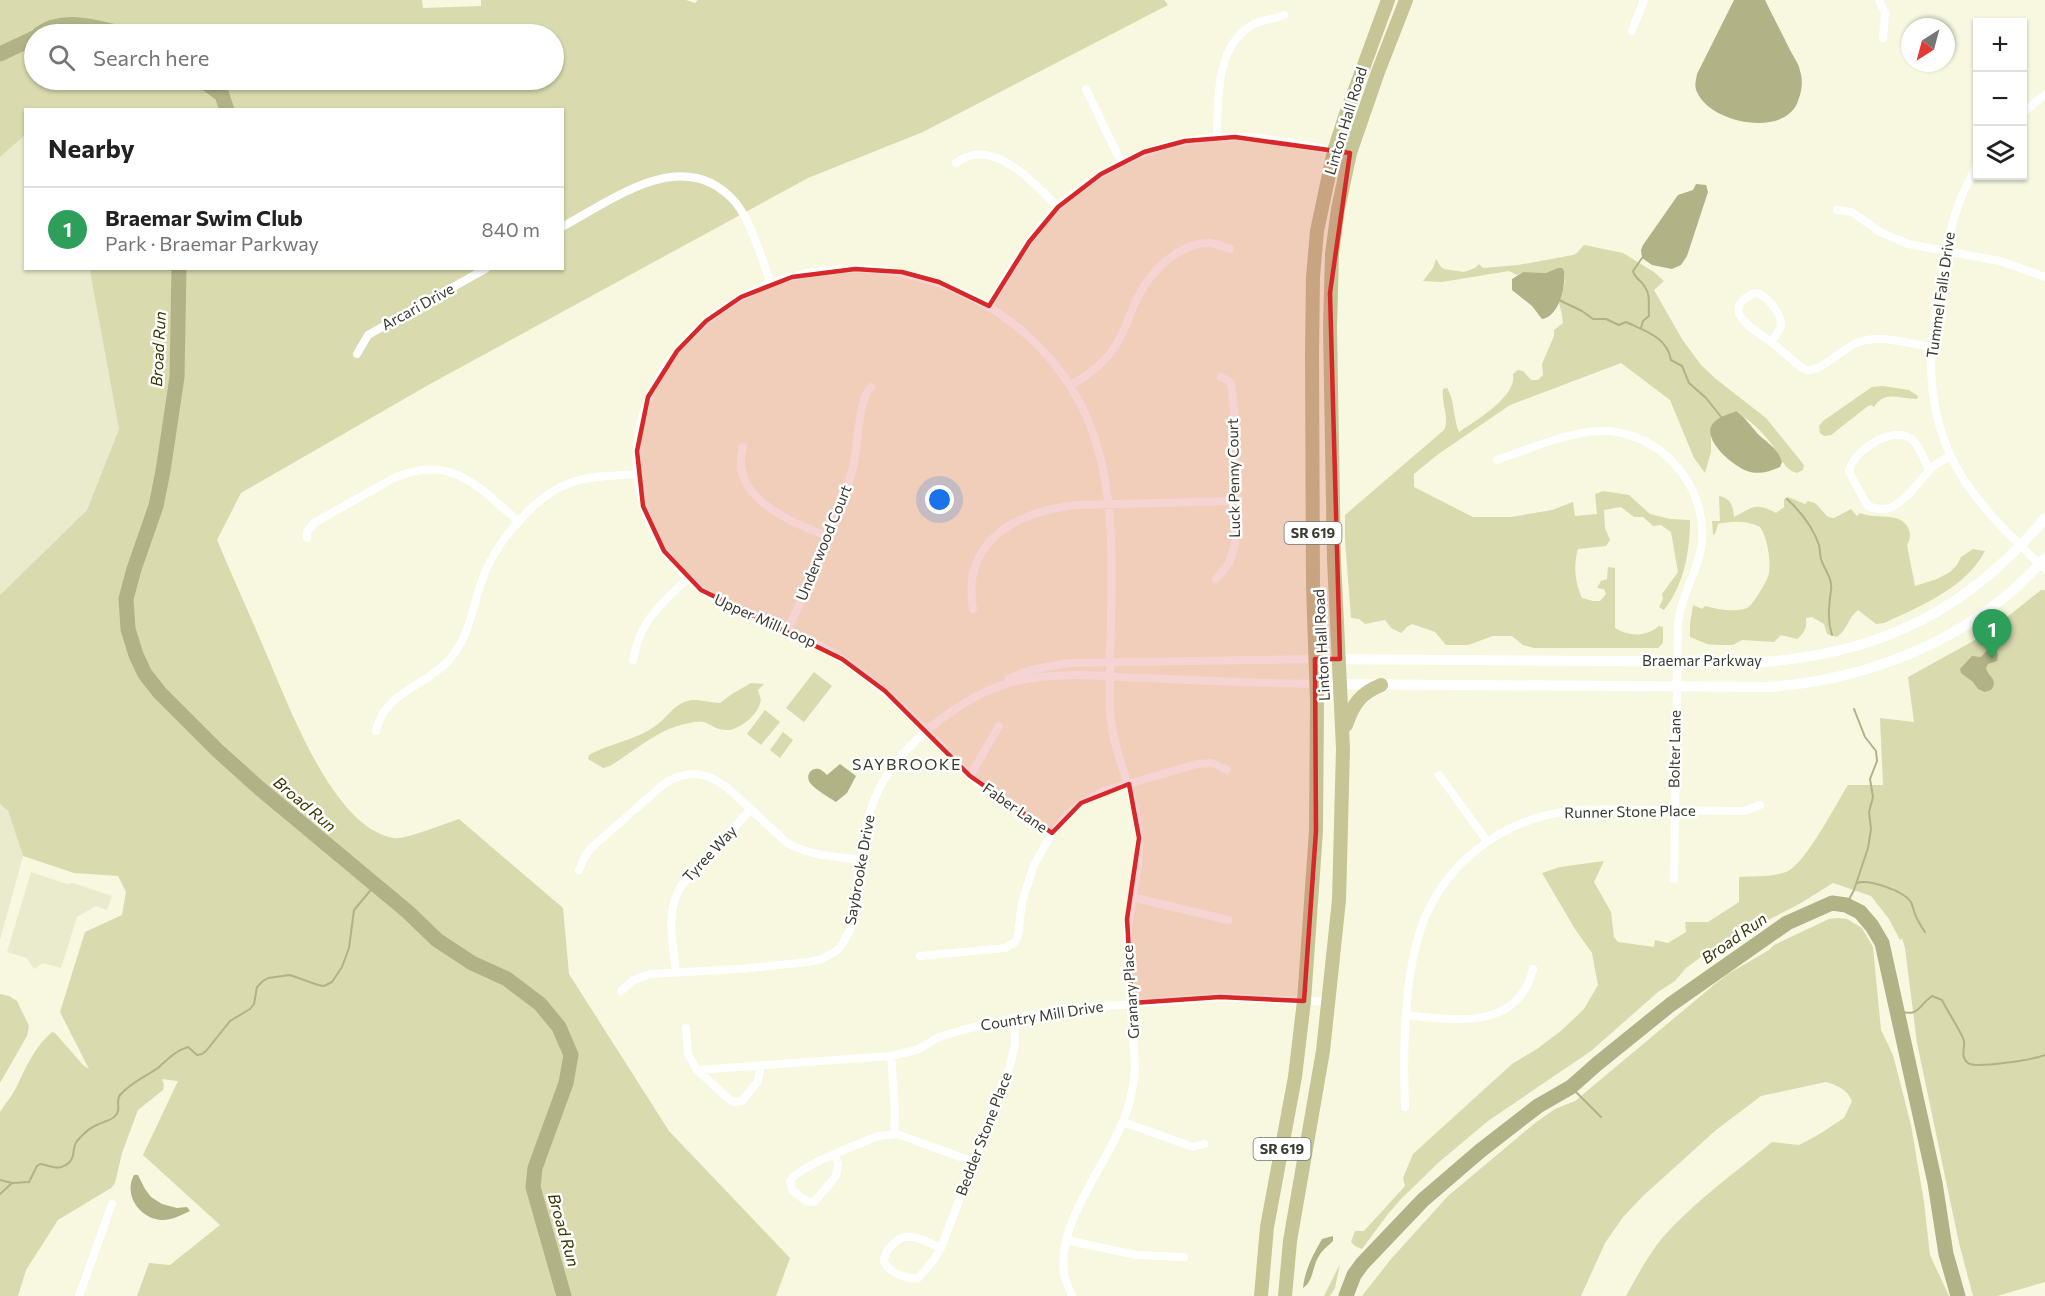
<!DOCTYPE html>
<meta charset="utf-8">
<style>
body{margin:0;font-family:Commissioner,sans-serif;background:#f2f2f2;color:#222}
.controls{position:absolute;right:18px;top:18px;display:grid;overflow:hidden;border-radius:0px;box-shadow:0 2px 4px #0004}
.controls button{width:54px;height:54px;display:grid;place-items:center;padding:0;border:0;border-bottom:2px solid #e0e0e0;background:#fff;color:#222;font:30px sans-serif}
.compass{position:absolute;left:1901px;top:18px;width:54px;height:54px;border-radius:50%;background:#fff;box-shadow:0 2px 4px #0004;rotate:216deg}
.you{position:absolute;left:940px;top:500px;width:21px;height:21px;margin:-15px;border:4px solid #fff;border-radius:50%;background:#1a73e8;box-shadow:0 0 0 9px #1a73e833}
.badge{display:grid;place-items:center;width:39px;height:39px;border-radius:50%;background:#216bd6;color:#fff;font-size:20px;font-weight:700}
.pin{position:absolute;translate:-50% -50px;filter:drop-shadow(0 2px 3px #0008)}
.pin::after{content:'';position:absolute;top:32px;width:21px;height:18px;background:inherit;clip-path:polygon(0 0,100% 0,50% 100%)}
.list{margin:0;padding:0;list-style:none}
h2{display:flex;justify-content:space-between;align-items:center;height:78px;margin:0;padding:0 24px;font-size:26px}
h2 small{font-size:20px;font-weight:400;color:#767676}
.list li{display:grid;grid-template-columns:39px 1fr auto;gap:18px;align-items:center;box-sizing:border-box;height:84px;padding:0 24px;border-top:2px solid #e0e0e0}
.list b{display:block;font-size:22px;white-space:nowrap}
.list p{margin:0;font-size:20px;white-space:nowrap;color:#767676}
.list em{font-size:20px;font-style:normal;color:#767676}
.icon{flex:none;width:33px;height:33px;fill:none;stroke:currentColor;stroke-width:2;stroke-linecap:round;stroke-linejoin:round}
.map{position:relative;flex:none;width:2045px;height:1296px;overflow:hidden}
.search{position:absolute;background:#fff;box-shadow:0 2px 4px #0004;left:24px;top:24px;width:540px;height:66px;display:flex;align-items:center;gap:15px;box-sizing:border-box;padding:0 21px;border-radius:33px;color:#767676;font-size:22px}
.panel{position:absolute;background:#fff;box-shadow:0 2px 4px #0004;left:24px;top:108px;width:540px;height:162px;border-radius:0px}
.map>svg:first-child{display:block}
</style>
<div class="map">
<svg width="2045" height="1296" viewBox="0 0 2045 1296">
<rect width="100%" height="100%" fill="#f7f8df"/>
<path fill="#eaebcc" d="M25 135 26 268 92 269 91 271 119 429 87 510 0 595V157Z
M0 804 8 811 23 856 0 940Z
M31 872 67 884 73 883 112 896 107 910 96 906 77 917 61 968 43 963 34 969 27 958 7 952Z"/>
<path fill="#d9daae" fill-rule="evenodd" d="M0 0H422L423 8 481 6V0H686L695 3 698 0H1164L1168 5 923 132 808 178 430 384 241 493 217 540C233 578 250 615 266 653 288 703 333 829 394 838 405 840 447 823 459 819L563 908 569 974 669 1131 790 1258 776 1296H137L149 1263 170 1265 220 1225 143 1155 178 1081 162 1079 164 1085 163 1090 138 1110 122 1153 115 1183 111 1188 58 1220 26 1270 18 1296H0V1112C5 1104 12 1096 16 1088 25 1069 35 1046 52 1032L55 1033 83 1065 89 1069 60 1012 85 932 122 915 126 892 118 876 74 873 23 856 8 811 0 804V595L87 510 119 429 90 271 92 268H562V110H26L25 135 0 157ZM34 34H554V80H34Z
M1584 245 1623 253 1654 272 1664 281 1654 290 1682 339 1701 365 1716 379 1766 418 1804 465 1803 470 1797 473C1783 470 1778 451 1769 441 1760 429 1748 419 1735 411L1715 421 1711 428V452L1705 473 1694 458 1670 400 1621 363 1510 405 1437 455 1414 474V487L1473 517H1511L1552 510 1573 502 1575 516 1597 514 1595 494 1603 491 1629 495 1650 514 1670 519 1690 520C1690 551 1684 585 1664 610L1659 607 1663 599 1662 594 1678 572 1671 532 1661 525 1653 526 1643 517H1634L1621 507 1604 510 1605 528 1610 540 1606 546 1578 549C1573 565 1575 583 1582 598L1593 601H1600L1606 594 1604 589 1597 588 1601 581 1607 579 1608 567 1615 568V628C1629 637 1646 637 1659 626L1663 627V643L1658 648H1534L1523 645 1512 636H1493L1468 645H1446L1435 632 1412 624 1407 627 1401 633 1391 628 1385 620 1365 624 1359 619 1351 618 1345 540V515L1444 430C1450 418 1441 403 1443 389L1447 388C1455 400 1453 419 1459 432 1476 420 1517 397 1513 374L1518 370 1523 371 1531 380H1538L1543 375 1542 364 1554 336V330L1563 323C1562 315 1561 308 1558 301 1563 291 1568 279 1562 268L1546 273 1523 272 1517 275 1509 271 1442 282 1423 281 1433 268 1436 259 1441 267 1444 269 1464 272 1475 268 1479 264 1483 268 1518 265 1573 255 1577 253Z
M1883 386 1909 390 1918 396 1917 399C1899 399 1885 390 1874 407L1871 405 1868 406 1831 435 1824 436 1820 433 1819 426 1823 421 1872 387Z
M1719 496C1731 498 1733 506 1734 517 1754 507 1755 502 1776 513L1784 507V499L1788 497 1805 504 1808 501 1815 503 1828 517 1834 518 1851 509 1857 516 1860 513C1872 518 1883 515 1895 518 1908 521 1914 534 1907 545L1915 586 1937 579 1950 572 1957 565 1961 557 1973 549 1985 551C1967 587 1919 607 1884 623L1876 624 1858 610C1848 618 1847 630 1837 637L1827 634 1824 624 1812 617 1806 618C1807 628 1805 632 1797 639L1781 635 1774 642 1742 640 1733 645H1717L1707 644 1690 637V624L1693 605 1702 609 1705 606C1717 609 1735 613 1747 608 1753 605 1769 579 1769 572 1771 560 1767 536 1760 527 1747 520 1731 521 1718 524L1715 534 1713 535 1712 521H1720Z
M2041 590H2045V1282L1997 1296H1973L1959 1243 1917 1043 1905 948 1902 938 1900 940 1889 919 1871 896 1833 883 1801 903 1722 944 1701 957 1686 968 1675 981 1658 992 1591 1051 1488 1121 1438 1163 1401 1199 1388 1214 1362 1249 1355 1246 1351 1242 1355 1231H1364L1405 1186 1403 1178 1413 1154 1512 1064 1537 1049 1562 1030 1584 1009 1598 985 1592 953 1575 929 1542 873 1560 867 1604 861 1594 882 1611 912 1614 937 1618 942 1654 947 1655 940 1668 943 1686 932 1685 922H1708L1739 902V877C1754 876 1771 877 1786 872 1805 865 1836 804 1848 785H1883L1880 718 1914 722 1908 677 1986 634Z
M814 672 832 686 804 722 786 708Z
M751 683 764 684 758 690C759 694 762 699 760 703 757 716 738 731 726 730 717 730 712 725 704 722 698 720 684 724 677 726 653 734 631 753 610 766L603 768 588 759 589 755C610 743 638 740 658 724 668 716 674 705 687 701 696 698 710 703 720 703L732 694Z
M765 710 780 722 761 745 747 734Z
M783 732 793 740 780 758 770 750Z
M1838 918 1847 919 1862 928 1873 947 1881 1030 1893 1055 1911 1125 1924 1202 1930 1255 1949 1296H1626C1637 1276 1649 1254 1663 1237 1695 1201 1736 1172 1772 1142L1799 1145 1818 1135 1844 1118 1852 1101C1848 1090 1837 1085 1826 1082L1761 1096 1716 1130 1643 1196 1623 1217 1605 1243 1581 1296H1362L1391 1259 1448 1196 1535 1123 1555 1109 1575 1101 1715 984 1728 974 1769 950 1774 945 1829 919Z
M0 994 9 996 17 1001 29 1026 27 1036 0 1083Z
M1340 1264 1335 1288 1330 1296H1324Z"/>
<path fill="#b1b286" d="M1734 0H1765C1773 17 1782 33 1790 50 1793 56 1799 64 1800 71 1803 79 1802 90 1799 98 1789 139 1710 124 1697 92 1694 86 1696 81 1697 74Z
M1696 184 1706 185 1708 192 1687 256 1681 265 1672 269 1652 265 1642 258 1641 250 1643 245 1678 195 1693 190Z
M1558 268H1562L1564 271C1566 286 1559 317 1542 319L1532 306 1512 290V279L1523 272 1546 273Z
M1736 411C1746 418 1751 427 1760 436 1769 444 1778 449 1782 462L1780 467C1769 472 1758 475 1747 471 1733 466 1699 438 1714 422 1719 417 1729 414 1736 411Z
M1989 648 1995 649 1998 655 1997 661 1988 664 1986 668C1988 677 1999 679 1991 690L1985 692 1978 689 1973 682 1961 673 1960 669 1972 656 1981 657Z
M840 764 856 776 847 793 836 802C830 798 811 787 809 781 806 774 812 767 819 769 822 770 825 773 827 775Z
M134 1175H138L145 1189 151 1197 162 1204 177 1208 187 1207 190 1211C182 1215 172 1220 162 1220 140 1219 123 1195 134 1175Z
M1333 1236V1241C1329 1245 1322 1250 1319 1256 1312 1266 1314 1281 1303 1288 1305 1269 1313 1255 1322 1239Z"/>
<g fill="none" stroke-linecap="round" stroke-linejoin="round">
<path stroke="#b1b286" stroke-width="2" d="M1559 300 1582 311 1593 319H1606L1619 325 1626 322C1645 331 1667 337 1671 360L1682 366 1689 383 1706 398 1722 418
M1641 328 1643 321 1649 316C1648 305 1651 296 1645 287 1641 280 1635 279 1633 271L1642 258
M1787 499C1801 512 1813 527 1819 545 1820 550 1820 555 1821 559 1824 569 1833 579 1831 590 1829 606 1827 619 1832 635
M1857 883C1869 879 1904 891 1911 902 1912 904 1913 908 1914 911 1916 919 1921 926 1925 932
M1846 905 1854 890 1868 848 1871 829 1869 812 1873 797 1870 779 1877 761 1876 751 1865 737 1854 709
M1897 1011C1920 1017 1916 1008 1932 996L1942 1000C1946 1009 1963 1035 1964 1041 1965 1048 1960 1057 1968 1063 1975 1069 2036 1059 2045 1055
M1571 1087 1601 1117
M0 1180 12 1183
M0 1194 12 1183 29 1182 37 1166 40 1164C49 1165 57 1171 66 1165 77 1158 71 1149 77 1141 82 1135 91 1127 99 1124 104 1121 111 1121 115 1116 122 1110 115 1101 120 1095 131 1082 145 1077 158 1068 168 1059 175 1051 188 1047L197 1055 202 1054 206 1051 230 1021 250 1009 254 1004 257 987 263 981 268 978 290 975 318 985 324 986 332 982 342 967 349 948 354 910 375 885"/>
<path stroke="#b1b286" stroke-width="15" d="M39 34C64 16 97 28 124 34
M0 54 34 38
M202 80 222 95 227 110
M179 268 177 377 163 471 156 506 134 569 126 599 128 629 136 655 145 674 160 693 217 750 258 787 408 912 437 940 472 963 507 979 540 1004 559 1027 571 1055 566 1083 535 1168 533 1187 564 1296
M1346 1296 1354 1275 1362 1264 1423 1200 1480 1151 1538 1106 1571 1087 1597 1064 1670 1005 1787 923 1832 903 1846 905 1860 912 1872 926 1882 943 1935 1183 1946 1254 1958 1296"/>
<path stroke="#fff" stroke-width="8" d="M1879 0 1885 13 1883 38
M1632 31 1644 0
M1086 89 1121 162
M2022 113 2045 95
M1217 137C1218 100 1215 47 1252 25 1262 19 1274 20 1284 15
M956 163C993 135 1033 183 1058 207
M1978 165C1953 203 1947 243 1941 287 1937 311 1931 335 1931 359 1930 458 1978 506 2045 569
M1837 210 1852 212 1880 232 1908 244 2000 261 2045 277
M562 227C614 199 685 143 736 203 751 222 762 260 771 283
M989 306C1006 278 1023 247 1044 222 1098 161 1176 131 1256 138 1284 140 1310 147 1337 151
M1771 342C1754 330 1717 309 1755 293 1765 293 1782 314 1781 325 1780 330 1775 337 1771 342 1780 348 1800 369 1807 370 1820 373 1845 346 1859 342 1881 334 1909 344 1932 347
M357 354 368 335 487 268
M1070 386C1086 376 1101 366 1112 351 1124 335 1129 315 1138 297 1149 274 1173 249 1199 244 1210 241 1220 245 1230 249
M743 447C728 498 793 523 829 537
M1497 460C1526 450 1558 436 1589 432 1651 423 1706 478 1702 540 1700 569 1681 594 1678 623L1674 879
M1929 470C1924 460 1920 445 1910 438 1892 425 1850 453 1849 472L1867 505C1894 521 1912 489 1928 472 1934 465 1942 460 1951 456
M307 538V532L314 523 394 478C451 453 479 487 519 522
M1216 579 1229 563 1235 545 1234 409 1231 385 1229 381 1221 377
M973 609C961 539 1019 511 1078 505L1236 501
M788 629C812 576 839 523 853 467 858 447 858 400 871 387
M633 660C640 620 660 606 687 579
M1009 679 1030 670 1069 663 1315 659
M376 731C383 693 426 686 449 660 470 636 472 608 482 580 495 543 536 493 573 482 593 475 616 476 637 474
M1439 775 1487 841
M970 776 999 726
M1052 833C1024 814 992 796 967 773 959 765 951 756 943 748 905 709 865 670 817 644 752 609 694 609 656 536 640 507 635 476 637 444 641 405 658 372 683 344 796 218 1004 259 1080 403 1127 492 1107 613 1110 710 1112 754 1136 792 1139 836 1141 871 1128 905 1127 939L1135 1070C1133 1091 1129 1110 1120 1128 1101 1173 1054 1228 1065 1278 1067 1284 1069 1290 1072 1296
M579 870 585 856 591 848 665 783C701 763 718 779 744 803 758 816 772 829 786 842 808 856 835 856 861 860
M1131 897 1228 920
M920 956 1005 948 1015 942 1018 936 1022 902 1034 865 1052 833 1070 812 1081 803 1104 791 1197 764 1212 763 1227 770
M676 972C673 943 665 912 681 886L751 809
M621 991 632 981 649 974 741 969 809 962 822 959 836 951 842 945 850 930 867 822C871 808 876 793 884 780 910 736 971 690 1021 680 1063 671 1106 677 1148 678 1204 681 1261 683 1317 684
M1407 1015C1455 1021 1518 1030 1533 969
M686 1028 688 1054 697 1070 891 1056 917 1050 939 1037 962 1030 1014 1018 1080 1008 1220 997 1329 1002
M891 1056 895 1111 894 1134
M697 1070 730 1100 734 1102 742 1101 758 1081 761 1065
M1405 1107C1403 1054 1404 981 1420 931 1441 867 1497 822 1563 812 1587 808 1612 810 1636 810 1672 810 1708 811 1745 811L1760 805
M1123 1122 1193 1147 1204 1144
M835 1155 838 1164 836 1176 814 1202 806 1201 792 1190 790 1181C801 1165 859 1144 878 1136L897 1134 974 1162
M1066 1240 1136 1255 1184 1257
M941 1248C924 1241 906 1228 892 1245 887 1250 884 1254 884 1262 889 1272 906 1280 918 1278L933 1261 941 1248 1010 1066 1015 1044 1014 1018
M79 1296 112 1204"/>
<path stroke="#fff" stroke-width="10" d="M1315 659 1763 662C1882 653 1968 610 2045 518
M1317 684 1770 687C1873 679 1976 637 2045 558"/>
<path stroke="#c5c596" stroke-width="14" d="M1346 725C1353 704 1361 693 1381 685
M1261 1296 1267 1227 1295 1077 1304 1001 1316 831 1317 702 1313 587 1312 353 1313 277 1317 231 1334 151 1345 117 1388 0
M1285 1296 1290 1241 1323 1051 1339 900 1343 749 1334 560 1330 327 1332 254 1338 209 1350 153 1378 72 1406 0"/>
</g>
<path fill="#d62828" fill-opacity="0.2" stroke="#d62828" stroke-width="4.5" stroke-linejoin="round" d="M1235 137 1350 153 1330 293 1340 659H1315L1316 831 1304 1001 1220 997 1132 1003 1127 919 1139 838 1129 784 1081 803 1052 833 970 776 885 691 842 659 701 590 664 551 643 506 637 451 648 397 677 351 706 321 741 297 792 277 855 269 902 272 939 282 989 306 1029 242 1058 207 1101 174 1144 152 1185 141Z"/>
<g text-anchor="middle" stroke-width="5" stroke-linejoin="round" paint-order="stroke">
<g fill="#fff" stroke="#74756e" stroke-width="1.5">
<rect x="1284.5" y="522" width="57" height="22" rx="4.5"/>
<rect x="1253.5" y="1138" width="57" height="22" rx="4.5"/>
</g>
<g font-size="14" font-weight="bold" fill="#393a30">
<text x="1313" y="538">SR 619</text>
<text x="1282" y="1154">SR 619</text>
</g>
<g font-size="15" fill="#393a30" stroke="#fff">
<text transform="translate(1346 121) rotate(-73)" y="5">Linton Hall Road</text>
<text transform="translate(1941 295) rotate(-82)" y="5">Tummel Falls Drive</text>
<text transform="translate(418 307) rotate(-29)" y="5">Arcari Drive</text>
<text transform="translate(1234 478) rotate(-91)" y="5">Luck Penny Court</text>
<text transform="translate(824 543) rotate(-68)" y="5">Underwood Court</text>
<text transform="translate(765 621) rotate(24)" y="5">Upper Mill Loop</text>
<text transform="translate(1322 645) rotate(-93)" y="5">Linton Hall Road</text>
<text x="1702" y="666">Braemar Parkway</text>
<text transform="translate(1675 749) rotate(-89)" y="5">Bolter Lane</text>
<text transform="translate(1015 808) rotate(35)" y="5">Faber Lane</text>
<text transform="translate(1630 812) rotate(-1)" y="5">Runner Stone Place</text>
<text transform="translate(710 854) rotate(-47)" y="5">Tyree Way</text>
<text transform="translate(860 870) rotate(-80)" y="5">Saybrooke Drive</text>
<text transform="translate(1131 992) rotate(-94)" y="5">Granary Place</text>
<text transform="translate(1042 1016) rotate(-9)" y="5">Country Mill Drive</text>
<text transform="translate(984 1134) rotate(-69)" y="5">Bedder Stone Place</text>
</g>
<g font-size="16" font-style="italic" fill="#393800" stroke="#fff">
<text transform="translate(158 349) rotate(-87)" y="6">Broad Run</text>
<text transform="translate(305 804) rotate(40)" y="6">Broad Run</text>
<text transform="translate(1734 938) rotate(-35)" y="6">Broad Run</text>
<text transform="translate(564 1230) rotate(74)" y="6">Broad Run</text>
</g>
<g font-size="16" letter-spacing="1.5" fill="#393a30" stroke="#fff">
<text x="907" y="770">SAYBROOKE</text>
</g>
</g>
</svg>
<div class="controls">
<button>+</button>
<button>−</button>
<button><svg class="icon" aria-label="layers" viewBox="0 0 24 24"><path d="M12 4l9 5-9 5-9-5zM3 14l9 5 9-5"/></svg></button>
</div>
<svg class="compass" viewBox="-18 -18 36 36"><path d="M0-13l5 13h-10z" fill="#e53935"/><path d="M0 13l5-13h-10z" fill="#767676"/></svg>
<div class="you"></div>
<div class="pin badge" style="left:1992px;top:659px;background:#2e9e5b">1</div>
<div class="search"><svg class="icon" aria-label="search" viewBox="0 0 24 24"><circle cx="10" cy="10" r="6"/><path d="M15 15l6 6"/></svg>Search here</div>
<section class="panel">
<h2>Nearby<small></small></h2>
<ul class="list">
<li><span class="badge" style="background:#2e9e5b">1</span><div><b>Braemar Swim Club</b><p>Park · Braemar Parkway</p></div><em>840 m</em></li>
</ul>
</section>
</div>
